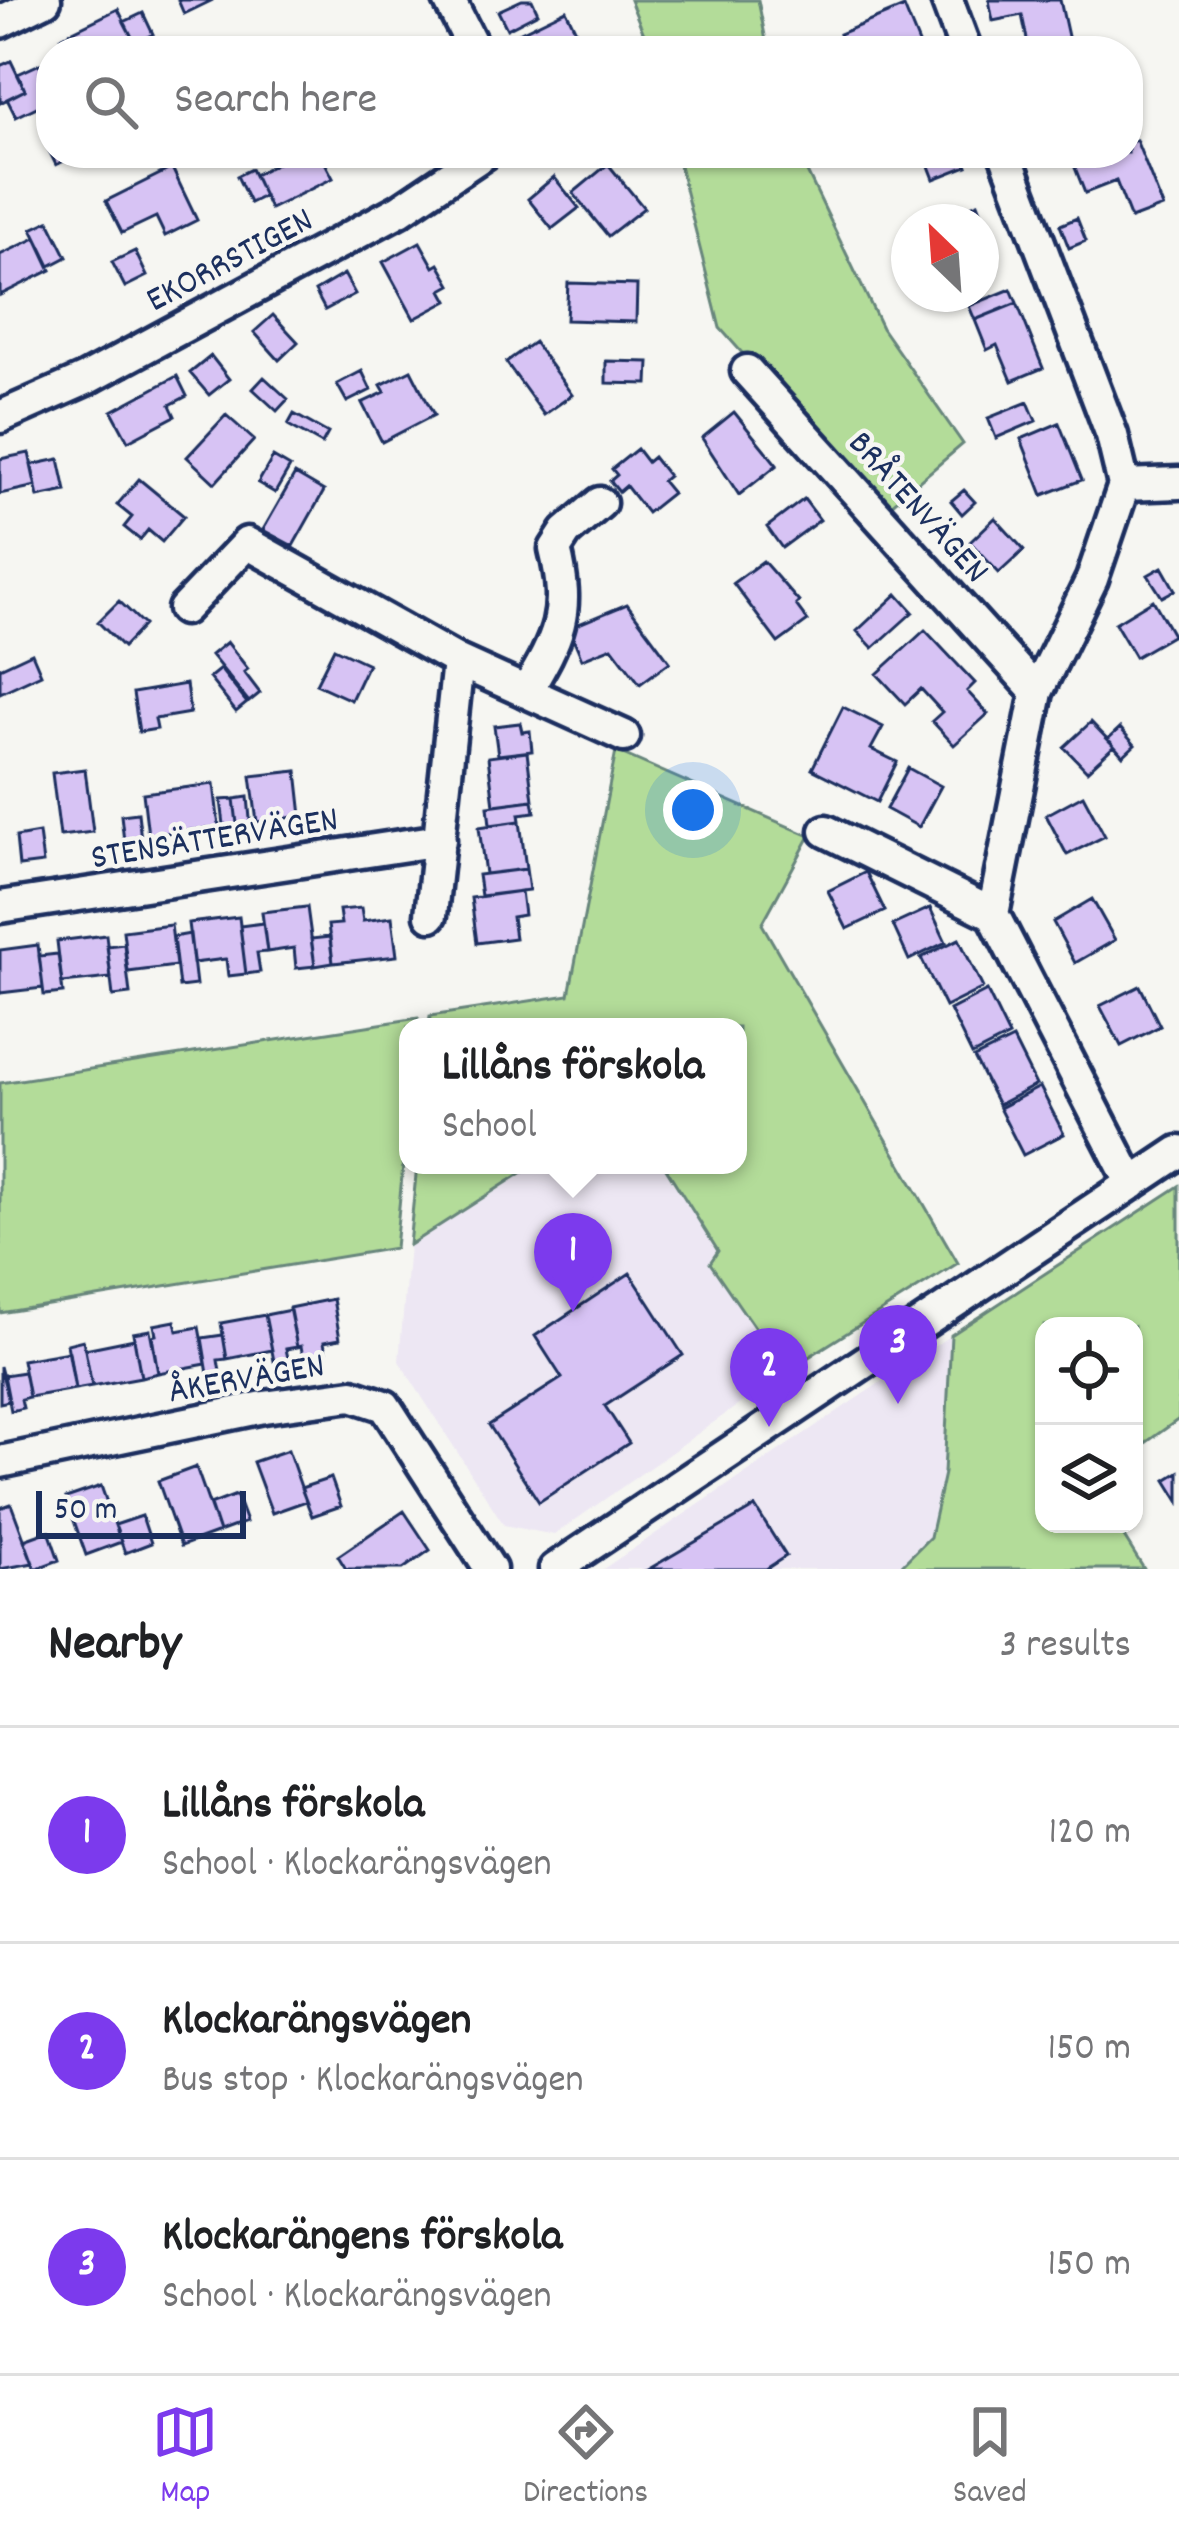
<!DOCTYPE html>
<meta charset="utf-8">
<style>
body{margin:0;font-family:Dekko,sans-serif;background:#f6f6f6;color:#202124}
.controls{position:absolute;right:36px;bottom:36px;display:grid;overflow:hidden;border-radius:24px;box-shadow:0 3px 9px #0004}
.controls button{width:108px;height:108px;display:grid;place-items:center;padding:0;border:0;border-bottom:3px solid #e0e0e0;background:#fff;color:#202124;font:60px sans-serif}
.compass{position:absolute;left:891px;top:204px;width:108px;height:108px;border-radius:50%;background:#fff;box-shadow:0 3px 9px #0004;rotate:335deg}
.scale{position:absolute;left:36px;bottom:30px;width:210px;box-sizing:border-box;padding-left:12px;border:6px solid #1b2f5e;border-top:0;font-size:33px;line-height:42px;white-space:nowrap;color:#1b2f5e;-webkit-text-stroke:9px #f6f6f2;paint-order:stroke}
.you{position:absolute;left:693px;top:810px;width:42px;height:42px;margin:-30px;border:9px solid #fff;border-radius:50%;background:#1a73e8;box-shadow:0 0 0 18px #1a73e833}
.badge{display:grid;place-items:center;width:78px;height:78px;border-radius:50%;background:#7c3aed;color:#fff;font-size:39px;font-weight:700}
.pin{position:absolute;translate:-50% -99px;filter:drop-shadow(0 3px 6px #0008)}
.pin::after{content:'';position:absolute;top:63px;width:42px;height:36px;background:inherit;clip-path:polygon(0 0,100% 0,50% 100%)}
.popup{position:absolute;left:399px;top:1018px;width:348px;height:156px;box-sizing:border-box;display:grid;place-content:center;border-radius:24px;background:#fff;filter:drop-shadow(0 3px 9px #0005);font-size:39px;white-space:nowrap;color:#757577}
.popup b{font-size:45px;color:#202124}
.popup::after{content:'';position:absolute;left:50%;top:100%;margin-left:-24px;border:24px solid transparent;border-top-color:#fff}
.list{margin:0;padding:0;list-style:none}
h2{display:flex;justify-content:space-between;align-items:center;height:156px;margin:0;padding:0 48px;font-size:51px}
h2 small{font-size:39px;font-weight:400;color:#757577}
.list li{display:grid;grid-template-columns:78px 1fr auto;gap:36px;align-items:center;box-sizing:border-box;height:216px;padding:0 48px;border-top:3px solid #e0e0e0}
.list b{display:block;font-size:45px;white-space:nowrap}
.list p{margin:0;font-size:39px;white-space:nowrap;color:#757577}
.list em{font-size:39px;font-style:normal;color:#757577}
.icon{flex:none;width:66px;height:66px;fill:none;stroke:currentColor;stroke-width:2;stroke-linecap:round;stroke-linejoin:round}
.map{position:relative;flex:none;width:1179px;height:1569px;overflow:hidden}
.search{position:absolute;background:#fff;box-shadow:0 3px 9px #0004;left:36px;right:36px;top:36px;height:132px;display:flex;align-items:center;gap:30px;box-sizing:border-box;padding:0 42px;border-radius:48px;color:#757577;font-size:45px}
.sheet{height:804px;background:#fff}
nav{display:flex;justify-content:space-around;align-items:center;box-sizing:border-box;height:168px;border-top:3px solid #e0e0e0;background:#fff;font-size:33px;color:#757577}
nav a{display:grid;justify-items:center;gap:6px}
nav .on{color:#7c3aed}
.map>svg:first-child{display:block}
</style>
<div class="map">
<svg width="1179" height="1569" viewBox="0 0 1179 1569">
<rect width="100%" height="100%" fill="#f6f6f2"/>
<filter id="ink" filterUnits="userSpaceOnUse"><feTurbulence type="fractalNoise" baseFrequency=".00833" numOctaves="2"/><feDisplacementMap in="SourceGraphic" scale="24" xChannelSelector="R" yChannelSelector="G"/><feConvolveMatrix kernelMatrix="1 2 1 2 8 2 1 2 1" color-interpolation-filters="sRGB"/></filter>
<g filter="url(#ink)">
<path fill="#ede7f3" d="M534 1165H663L718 1251 710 1263 785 1372 554 1535 504 1525 399 1361 409 1245Z
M951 1335 944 1473 930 1537 898 1569H603Z"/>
<path fill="#b3dc99" stroke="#67867c" stroke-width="3" d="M630 0H758L768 51H651Z
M676 153H798L882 328 963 444 883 512 720 328Z
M616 751 810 836 762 924 958 1263 785 1372 710 1263 718 1251 664 1165H738V1027H429L430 1016 569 995Z
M418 1018 417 1027H408V1114L395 1248 0 1313V1083Z
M417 1165H534L409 1245Z
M1179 1186V1419L1134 1451V1326H1044V1524H1116L1144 1569H898L930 1537 944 1473 951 1335Z"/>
<path fill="#d7c3f4" stroke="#1b2f5e" stroke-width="3" d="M178 0H213L184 14Z
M522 0H532L538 13 507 29 498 11Z
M989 0H1060L1069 41 1029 49 1022 15 993 21Z
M904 7 922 51H845L839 34Z
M118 9 135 43 118 51H68L61 37Z
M566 10 576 31 561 38 567 51H528L519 33Z
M143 13 153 34 135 43 124 22Z
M11 61 25 90 0 103V66Z
M40 64 51 87V100L16 117 7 99 25 90 18 74Z
M1136 140 1163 207 1131 219 1116 181 1085 193 1074 165 1104 153H1128V143Z
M51 141V153H67L70 158 56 165 46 144Z
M298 153H320L333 178 270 209 254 175Z
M924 153H961L967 166 934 179Z
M608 164 644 208 608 236 573 193Z
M172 168 197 220 165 236 156 217 122 233 106 201Z
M251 169 264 196 250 203 237 176Z
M554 177 579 208 552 229 528 199Z
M978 203 997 252 981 258V222H931Z
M1077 218 1086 241 1069 248 1060 225Z
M49 221 67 257 50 266 32 229Z
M36 238 51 270 0 295V255Z
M420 242 434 267 439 264 451 285 442 290 448 301 414 319 383 262Z
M135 251 147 276 125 287 112 262Z
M983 257 991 276 981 280V258Z
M344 274 355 294 325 310 315 291Z
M568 283 637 285 636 322 566 320Z
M1011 289 1017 303 975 320 969 306Z
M1017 303 1043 368 1012 381 997 345 987 350 975 320Z
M273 315 298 342 279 360 254 332Z
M534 342 572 395 544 415 506 362Z
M211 356 229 379 209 395 190 373Z
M606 361 649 362 648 384 606 383Z
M411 370 434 415 382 442 362 403 385 392 381 385Z
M362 371 371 390 347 402 337 384Z
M177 376 187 396 170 405 175 416 128 441 112 411Z
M264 377 288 399 277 411 253 389Z
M1028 402 1036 421 996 438 988 418Z
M734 412 777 465 739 495 702 438Z
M294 414 328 433 322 444 288 425Z
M226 415 254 440 215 483 187 457Z
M1059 423 1082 480 1043 495 1021 439Z
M637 449 647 462 653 457 668 476 662 481 672 493 647 513 626 486 619 492 610 481 617 475 612 469Z
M29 453 36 486 0 494V459Z
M273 457 290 467 275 493 258 483Z
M59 459 66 491 38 497 31 465Z
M295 474 324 491 293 546 263 530Z
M139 479 184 516 162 542 148 530 140 540 124 527 132 517 117 505Z
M964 490 975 502 962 514 951 501Z
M804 499 820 520 782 548 767 527Z
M995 518 1024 550 999 573 970 542Z
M763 561 799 602 796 605 808 621 778 643 733 583Z
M1162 567 1175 590 1162 597 1148 575Z
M897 594 913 612 873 648 857 631Z
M1153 600 1173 635 1135 657 1115 623Z
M119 601 144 625 123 647 98 622Z
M627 604 670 662 640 684 612 647 582 659 569 628Z
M925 630 975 683 967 691 988 714 954 745 932 721 942 712 921 689 905 704 877 674Z
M227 642 248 669 244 672 260 693 249 702 211 655Z
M334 648 368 664 351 700 316 684Z
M32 653 41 674 0 693V668Z
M220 669 247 703 236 712 209 678Z
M186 684 190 713 155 719 157 729 139 732 133 693Z
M843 707 883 727 871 749 897 762 877 802 812 769Z
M1091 722 1114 746 1087 771 1064 747Z
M520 723 522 732 530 731 532 751 498 755 494 726Z
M1120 728 1135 745 1123 756 1108 739Z
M527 752 533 800 494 805 488 757Z
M908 768 941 786 919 827 886 809Z
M85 769 93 832 60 836 52 773Z
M297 771 302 816 257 822 251 776Z
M214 784 219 827 148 835 143 793Z
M1083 795 1105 836 1067 855 1046 815Z
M248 797 251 830 238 832 234 799Z
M234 799 238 832 225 833 221 800Z
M533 800 535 812 519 814 520 821 490 825 488 806Z
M138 813 142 848 125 850 121 815Z
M520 821 526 869 485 874 479 827Z
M39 833 43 863 19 866 16 837Z
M526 869 529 890 481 896 478 875Z
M866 872 885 911 847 929 828 891Z
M521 891 524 915 512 917 515 938 477 943 471 898Z
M1092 899 1115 940 1075 963 1053 922Z
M307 907 315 966 296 968 294 948 267 952 262 912Z
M361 908 363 921 392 917 397 956 333 963 328 925 341 924 339 910Z
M930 908 946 942 909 960 893 925Z
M239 917 246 974 228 976 226 959 193 963 188 923Z
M263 923 267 952 257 953 260 972 246 974 240 926Z
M171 925 176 966 128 972 123 931Z
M190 934 196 985 179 987 173 937Z
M106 935 111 978 62 983 57 941Z
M330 937 333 963 315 966 311 939Z
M959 939 983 988 945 1007 921 958Z
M124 944 130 994 113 996 107 946Z
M38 945 43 988 0 993V950Z
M58 954 63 993 44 995 39 956Z
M1140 986 1160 1026 1121 1046 1100 1006Z
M987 991 1009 1036 972 1055 950 1010Z
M1013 1039 1036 1085 998 1105 974 1058Z
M1040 1087 1064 1134 1023 1155 999 1108Z
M630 1273 683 1355 605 1406 629 1443 539 1502 489 1425 562 1378 535 1336Z
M333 1299 340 1339 324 1342 327 1358 304 1363 301 1346 297 1347 289 1308Z
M290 1310 297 1347 286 1349 288 1358 274 1361 265 1315Z
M265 1315 272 1350 227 1359 221 1323Z
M175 1321 177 1331 199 1327 206 1364 158 1373 152 1336 156 1335 154 1325Z
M150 1330 158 1373 141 1377 133 1333Z
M223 1335 227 1359 218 1360 220 1372 208 1374 202 1338Z
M134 1339 141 1377 92 1386 85 1349Z
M83 1340 92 1386 75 1389 67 1344Z
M69 1352 75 1389 29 1397 22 1360Z
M0 1366 9 1401 0 1403Z
M24 1372 29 1397 21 1399 23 1408 11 1411 4 1375Z
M288 1450 306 1501 272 1513 253 1462Z
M196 1467 219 1532 181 1546 158 1481Z
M1179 1472V1501L1166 1480Z
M331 1478 341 1506 312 1516 301 1488Z
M101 1486 121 1542 86 1555 66 1498Z
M236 1495 246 1522 219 1532 210 1505Z
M11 1504 33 1563 0 1569V1508Z
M755 1507 786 1556 766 1569H649Z
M404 1511 430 1550 403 1569H346L338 1556Z
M142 1516 151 1543 125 1553 115 1525Z
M49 1531 59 1560 35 1569 24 1540Z"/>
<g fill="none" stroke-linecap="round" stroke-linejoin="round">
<defs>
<path id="street" d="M449 0 475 51
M947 0 966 51
M0 22 45 0
M1005 153 1112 435 1124 485 1092 579 1037 692 993 914 1132 1184
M747 371 1037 692
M0 417 86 379 400 210 485 153
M1124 485 1179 483
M184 609 247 543 458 661 624 736
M526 692C559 636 571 614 555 549L566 532 600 503
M826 831 993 914
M0 907 440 840
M431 915 458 661
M0 1462 264 1407 352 1395 385 1406 490 1569
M555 1569 1179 1152"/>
</defs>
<use href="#street" stroke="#1b2f5e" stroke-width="39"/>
<use href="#street" stroke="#f6f6f2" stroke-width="30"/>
</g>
</g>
<g text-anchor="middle" stroke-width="9" stroke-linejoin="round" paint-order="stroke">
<g font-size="36" fill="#1b2f5e" stroke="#f6f6f2">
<text transform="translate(228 257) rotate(-28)" y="13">EKORRSTIGEN</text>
<text transform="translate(921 505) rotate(48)" y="13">BRÅTENVÄGEN</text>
<text transform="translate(214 835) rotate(-9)" y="13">STENSÄTTERVÄGEN</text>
<text transform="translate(246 1375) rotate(-10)" y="13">ÅKERVÄGEN</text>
</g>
</g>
</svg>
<div class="controls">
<button><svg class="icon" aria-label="locate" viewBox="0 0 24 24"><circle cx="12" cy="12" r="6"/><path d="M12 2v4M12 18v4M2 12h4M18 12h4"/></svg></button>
<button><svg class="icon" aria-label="layers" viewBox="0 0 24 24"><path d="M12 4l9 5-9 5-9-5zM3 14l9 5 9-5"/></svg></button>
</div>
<svg class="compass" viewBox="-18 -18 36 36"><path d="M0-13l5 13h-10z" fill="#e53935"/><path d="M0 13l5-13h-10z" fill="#757577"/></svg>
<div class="scale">50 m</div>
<div class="you"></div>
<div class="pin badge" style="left:573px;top:1312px">1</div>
<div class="popup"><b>Lillåns förskola</b>School</div>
<div class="pin badge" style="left:769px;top:1427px">2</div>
<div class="pin badge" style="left:898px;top:1404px">3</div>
<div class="search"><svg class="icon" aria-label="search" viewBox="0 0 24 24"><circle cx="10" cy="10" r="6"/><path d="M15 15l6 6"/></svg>Search here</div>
</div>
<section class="sheet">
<h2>Nearby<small>3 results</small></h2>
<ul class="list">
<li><span class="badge">1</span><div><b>Lillåns förskola</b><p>School · Klockarängsvägen</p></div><em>120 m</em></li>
<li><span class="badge">2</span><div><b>Klockarängsvägen</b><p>Bus stop · Klockarängsvägen</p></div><em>150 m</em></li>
<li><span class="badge">3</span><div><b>Klockarängens förskola</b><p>School · Klockarängsvägen</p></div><em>150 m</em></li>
</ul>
</section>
<nav>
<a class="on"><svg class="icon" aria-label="map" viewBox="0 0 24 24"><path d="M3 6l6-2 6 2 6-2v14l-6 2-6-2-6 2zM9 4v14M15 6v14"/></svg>Map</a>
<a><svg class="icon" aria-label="directions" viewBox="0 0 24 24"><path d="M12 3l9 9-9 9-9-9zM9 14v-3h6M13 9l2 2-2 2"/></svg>Directions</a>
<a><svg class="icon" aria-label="saved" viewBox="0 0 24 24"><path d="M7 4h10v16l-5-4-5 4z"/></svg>Saved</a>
</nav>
